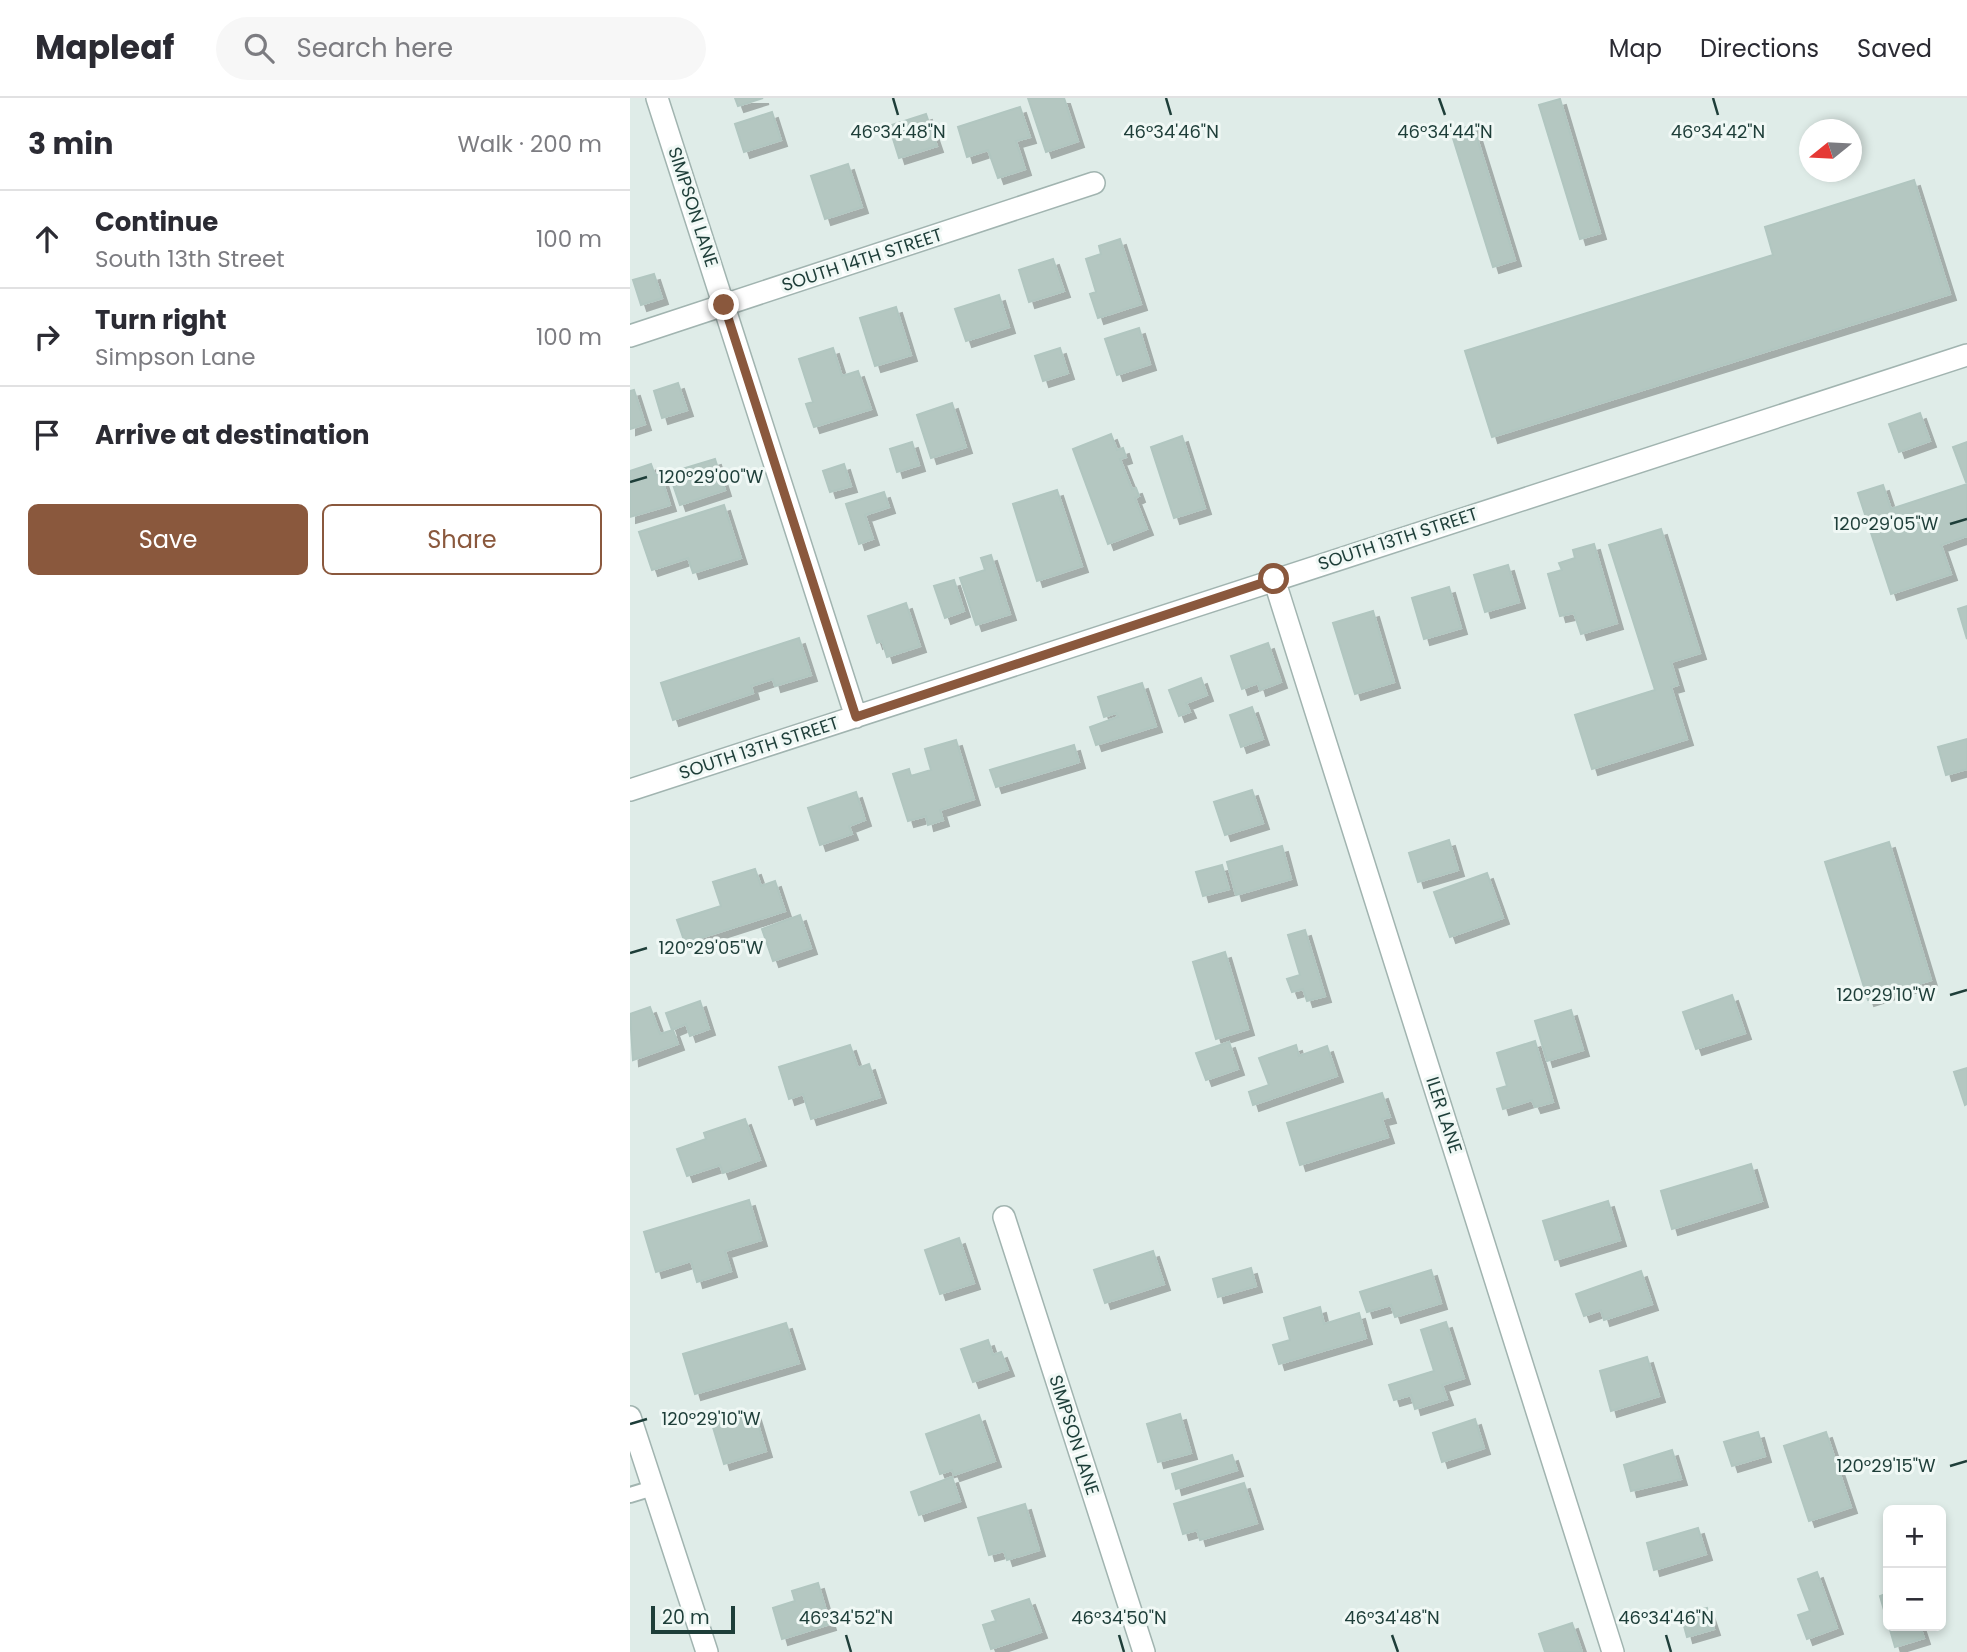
<!DOCTYPE html>
<meta charset="utf-8">
<style>
body{margin:0;font-family:Poppins,sans-serif;background:#f7f7f7;color:#2b2b33}
.controls{position:absolute;right:21px;bottom:21px;display:grid;overflow:hidden;border-radius:10px;box-shadow:0 4px 10px #0003}
.controls button{width:63px;height:63px;display:grid;place-items:center;padding:0;border:0;border-bottom:2px solid #e1e1e2;background:#fff;color:#2b2b33;font:35px sans-serif}
.compass{position:absolute;left:1169px;top:21px;width:63px;height:63px;border-radius:50%;background:#fff;box-shadow:0 4px 10px #0003;rotate:252deg}
.scale{position:absolute;left:21px;bottom:18px;width:84px;box-sizing:border-box;padding-left:7px;border:4px solid #1e3e39;border-top:0;font-size:19px;line-height:24px;white-space:nowrap;color:#1e3e39;-webkit-text-stroke:5px #f0f8f5;paint-order:stroke}
.stop{position:absolute;width:21px;height:21px;margin:-16px;border:5px solid #8a583d;border-radius:50%;background:#fff}
.stop.end{background:#8a583d;border-color:#fff;box-shadow:0 2px 7px #0008}
.list{margin:0;padding:0;list-style:none}
h2{display:flex;justify-content:space-between;align-items:center;height:91px;margin:0;padding:0 28px;font-size:30px}
h2 small{font-size:23px;font-weight:400;color:#7c7c81}
.list li{display:grid;grid-template-columns:46px 1fr auto;gap:21px;align-items:center;box-sizing:border-box;height:98px;padding:0 28px;border-top:2px solid #e1e1e2}
.list b{display:block;font-size:26px;white-space:nowrap}
.list p{margin:0;font-size:23px;white-space:nowrap;color:#7c7c81}
.list em{font-size:23px;font-style:normal;color:#7c7c81}
.actions{display:flex;gap:14px;padding:21px 28px}
.actions a{flex:1;padding:16px 0;border:2px solid #8a583d;border-radius:10px;text-align:center;font-size:24px;color:#8a583d}
.actions .main{background:#8a583d;color:#fff}
.icon{flex:none;width:38px;height:38px;fill:none;stroke:currentColor;stroke-width:2;stroke-linecap:round;stroke-linejoin:round}
.map{position:relative;flex:none;width:1337px;height:1554px;overflow:hidden}
header{display:flex;align-items:center;gap:42px;box-sizing:border-box;height:98px;padding:0 35px;background:#fff;border-bottom:2px solid #e1e1e2}
header strong{font-size:33px}
nav{display:flex;gap:38px;margin-inline-start:auto;font-size:24px}
.search{width:490px;height:63px;background:#f7f7f7;display:flex;align-items:center;gap:18px;box-sizing:border-box;padding:0 24px;border-radius:38px;color:#7c7c81;font-size:26px}
main{display:flex}
aside{flex:1;background:#fff}
.map>svg:first-child{display:block}
</style>
<header>
<strong>Mapleaf</strong>
<div class="search"><svg class="icon" aria-label="search" viewBox="0 0 24 24"><circle cx="10" cy="10" r="6"/><path d="M15 15l6 6"/></svg>Search here</div>
<nav><a>Map</a><a>Directions</a><a>Saved</a></nav>
</header>
<main>
<aside>
<h2>3 min<small>Walk · 200 m</small></h2>
<ul class="list">
<li><svg class="icon" aria-label="ahead" viewBox="0 0 24 24"><path d="M12 20V5M6 11l6-6 6 6"/></svg><div><b>Continue</b><p>South 13th Street</p></div><em>100 m</em></li>
<li><svg class="icon" aria-label="right" viewBox="0 0 24 24"><path d="M7 20v-9h11M14 6l5 5-5 5"/></svg><div><b>Turn right</b><p>Simpson Lane</p></div><em>100 m</em></li>
<li><svg class="icon" aria-label="arrive" viewBox="0 0 24 24"><path d="M6 21V4h12l-3 4 3 4H6"/></svg><div><b>Arrive at destination</b></div></li>
</ul>
<div class="actions"><a class="main">Save</a><a>Share</a></div>
</aside>
<div class="map">
<svg width="1337" height="1554" viewBox="0 0 1337 1554">
<defs>
<filter id="shadow"><feDropShadow dx="6" dy="6" stdDeviation="0" flood-color="#0004"/></filter>
</defs>
<rect width="100%" height="100%" fill="#dfece8"/>
<path fill="#b4c7c1" stroke="#b1c6c0" stroke-width="2" filter="url(#shadow)" d="M105 0H133L108 8Z
M398 0H434L448 43 416 54Z
M930 1 970 135 950 141 909 7Z
M390 9 400 39 386 43 395 71 368 80 358 52 337 59 328 29Z
M142 14 151 42 114 54 105 26Z
M296 16 307 48 269 60 259 28Z
M843 27 885 162 863 169 821 34Z
M218 66 232 109 195 121 181 78Z
M1284 82 1320 196 862 339 835 253 1143 157 1135 129Z
M490 141 511 206 468 220 460 196 466 194 456 161 471 156 469 148Z
M423 161 434 193 399 204 389 172Z
M24 176 32 200 11 207 3 182Z
M369 197 379 229 336 243 325 211Z
M266 209 281 257 245 268 230 220Z
M509 230 520 266 487 277 475 241Z
M203 250 212 278 228 273 241 311 184 329 176 306 183 304 169 261Z
M430 250 438 275 413 283 405 258Z
M48 285 57 312 32 320 24 293Z
M4 292 15 326 0 331V293Z
M322 305 336 349 301 360 287 317Z
M1290 315 1300 343 1269 354 1259 326Z
M481 336 487 352 493 350 496 359 490 361 502 391 506 390 509 398 505 400 517 431 478 446 443 351Z
M552 338 575 410 544 420 521 349Z
M282 344 289 367 267 374 260 351Z
M1337 344V384H1336L1323 349Z
M85 361 95 392 50 407 39 375Z
M21 366 25 377 30 375 40 407 0 419V373Z
M214 366 221 388 200 394 193 373Z
M1337 386V438L1311 447 1321 476 1261 496 1228 395 1253 387 1261 411Z
M427 392 452 468 407 483 383 406Z
M254 394 259 409 235 417 243 441 229 446 216 406Z
M94 407 111 460 63 475 58 460 22 472 9 434Z
M1031 431 1070 555 1041 564 1048 587 1041 589 1057 641 962 671 945 617 1025 592 979 447Z
M964 446 987 525 951 536 944 515 930 518 918 476 932 472 929 465 945 460 943 452Z
M361 457 380 516 346 527 330 480 355 472 351 460Z
M878 467 889 504 855 514 844 477Z
M324 482 334 513 315 520 304 488Z
M819 489 831 530 794 541 782 500Z
M276 505 290 548 257 559 252 543 247 545 238 518Z
M1337 508V541L1328 511Z
M743 513 764 584 725 596 703 525Z
M169 540 181 577 145 588 143 581 121 588 123 595 43 622 31 585Z
M638 545 651 584 630 592 628 585 612 591 601 558Z
M571 580 577 597 556 605 560 614 549 618 539 592Z
M512 585 526 628 466 647 460 629 488 619 486 615 474 619 468 599Z
M622 609 633 641 611 649 600 617Z
M1337 641V671L1316 677 1308 649Z
M326 642 344 701 310 712 313 722 298 727 296 718 278 723 263 676 279 671 281 678 301 672 295 651Z
M444 647 449 664 366 689 360 672Z
M622 692 633 725 595 737 584 704Z
M226 694 235 722 219 728 222 736 190 747 178 710Z
M819 742 828 772 788 784 779 755Z
M1259 744 1301 882 1238 902 1195 764Z
M652 748 661 781 606 797 597 764Z
M592 767 599 791 573 798 566 774Z
M125 771 131 788 145 783 155 813 55 845 47 822 91 808 83 784Z
M857 775 873 820 820 839 804 794Z
M170 817 181 850 143 863 132 831Z
M675 832 695 898 677 903 673 891 662 894 657 881 670 877 658 837Z
M595 854 618 931 586 941 563 864Z
M1102 897 1115 935 1066 951 1053 914Z
M70 903 79 931 60 938 56 926 42 932 36 915Z
M20 909 30 936 43 932 48 946 3 962 0 916Z
M941 912 953 952 917 963 905 923Z
M905 943 923 1004 905 1009 902 1002 873 1011 867 991 877 988 867 955Z
M599 944 608 971 576 982 566 955Z
M220 947 228 970 239 966 250 999 181 1021 173 996 159 1001 149 969Z
M666 947 669 958 697 948 707 978 623 1007 619 994 639 987 629 960Z
M1337 970V1006L1335 1007 1324 974Z
M752 995 760 1019 752 1021 758 1039 670 1067 657 1025Z
M115 1021 130 1062 93 1075 90 1067 57 1078 47 1051 76 1041 74 1035Z
M1121 1066 1132 1103 1042 1131 1031 1093Z
M119 1102 131 1142 95 1153 101 1173 67 1184 61 1163 26 1174 14 1134Z
M978 1103 990 1142 925 1162 913 1123Z
M329 1140 344 1185 310 1196 295 1152Z
M523 1153 534 1186 475 1205 464 1172Z
M621 1170 626 1188 588 1199 583 1181Z
M801 1172 811 1205 765 1219 761 1207 737 1214 730 1194Z
M1011 1173 1022 1206 974 1222 971 1212 954 1218 946 1196Z
M690 1209 694 1226 729 1215 736 1240 649 1266 643 1247 660 1242 654 1220Z
M816 1224 834 1280 812 1287 817 1301 785 1311 781 1297 764 1302 759 1287 804 1273 791 1232Z
M156 1225 169 1265 65 1296 53 1256Z
M358 1242 363 1257 371 1254 378 1272 343 1284 331 1251Z
M1017 1259 1029 1298 981 1313 970 1273Z
M124 1313 136 1353 94 1366 82 1326Z
M550 1316 561 1355 528 1364 517 1326Z
M349 1317 365 1363 324 1377 322 1372 310 1376 296 1336Z
M845 1321 854 1350 812 1364 803 1335Z
M1128 1334 1135 1358 1102 1368 1094 1344Z
M1196 1334 1221 1409 1179 1423 1154 1348Z
M1042 1352 1051 1381 1001 1393 994 1367Z
M602 1357 607 1372 546 1391 542 1376Z
M322 1379 330 1403 289 1417 281 1394Z
M614 1385 627 1425 570 1442 567 1432 553 1436 544 1406Z
M395 1406 409 1452 377 1462 374 1453 359 1457 348 1420Z
M1068 1430 1076 1456 1024 1472 1017 1445Z
M1187 1474 1207 1530 1177 1541 1168 1517 1180 1513 1168 1481Z
M188 1485 200 1526 152 1541 143 1510 165 1503 162 1493Z
M1258 1495V1526L1250 1498Z
M399 1501 411 1534 361 1551 353 1527 366 1523 362 1513Z
M1077 1510 1084 1531 1057 1539 1051 1517Z
M942 1525 952 1554H915L909 1536Z
M1259 1528H1290L1294 1540 1265 1549Z"/>
<g fill="none" stroke-linecap="round" stroke-linejoin="round">
<defs>
<path id="service" d="M0 1397 23 1390"/>
<path id="minor" d="M27 0 226 619
M0 238 464 85
M644 481 983 1554
M0 692 1337 257
M374 1119 514 1554"/>
<path id="tertiary" d="M0 1319 77 1554"/>
</defs>
<use href="#service" stroke="#a1b4b0" stroke-width="18"/>
<use href="#minor" stroke="#a1b4b0" stroke-width="24"/>
<use href="#tertiary" stroke="#a1b4b0" stroke-width="24"/>
<use href="#service" stroke="#fff" stroke-width="14"/>
<use href="#minor" stroke="#fff" stroke-width="21"/>
<use href="#tertiary" stroke="#fff" stroke-width="21"/>
</g>
<g fill="none" stroke-linecap="round" stroke-linejoin="round">
<path stroke="#8a583d" stroke-width="9" d="M94 207 226 619 644 481"/>
</g>
<path fill="none" stroke="#1e3e39" stroke-width="2.5" d="M263 0 268 17M536 0 541 17M809 0 815 17M1083 0 1088 17M0 384 17 379M1320 426 1337 421M0 855 17 850M1320 897 1337 892M0 1326 17 1321M1320 1368 1337 1363M216 1537 221 1554M489 1537 494 1554M762 1537 768 1554M1036 1537 1041 1554"/>
<g text-anchor="middle" stroke-width="6" stroke-linejoin="round" paint-order="stroke">
<g font-size="18" fill="#1e3e39" stroke="#f0f8f5">
<text transform="translate(63 109) rotate(72)" y="6">SIMPSON LANE</text>
<text transform="translate(232 162) rotate(-18)" y="6">SOUTH 14TH STREET</text>
<text transform="translate(768 441) rotate(-18)" y="6">SOUTH 13TH STREET</text>
<text transform="translate(129 650) rotate(-18)" y="6">SOUTH 13TH STREET</text>
<text transform="translate(814 1017) rotate(72)" y="6">ILER LANE</text>
<text transform="translate(444 1337) rotate(72)" y="6">SIMPSON LANE</text>
</g>
</g>
<g font-size="18" text-anchor="middle" fill="#1e3e39" stroke="#f0f8f5" stroke-width="6" stroke-linejoin="round" paint-order="stroke">
<text x="268" y="40">46°34'48"N</text>
<text x="541" y="40">46°34'46"N</text>
<text x="815" y="40">46°34'44"N</text>
<text x="1088" y="40">46°34'42"N</text>
<text x="81" y="385">120°29'00"W</text>
<text x="1256" y="432">120°29'05"W</text>
<text x="81" y="856">120°29'05"W</text>
<text x="1256" y="903">120°29'10"W</text>
<text x="81" y="1327">120°29'10"W</text>
<text x="1256" y="1374">120°29'15"W</text>
<text x="216" y="1526">46°34'52"N</text>
<text x="489" y="1526">46°34'50"N</text>
<text x="762" y="1526">46°34'48"N</text>
<text x="1036" y="1526">46°34'46"N</text>
</g>
</svg>
<div class="controls">
<button>+</button>
<button>−</button>
</div>
<svg class="compass" viewBox="-18 -18 36 36"><path d="M0-13l5 13h-10z" fill="#e53935"/><path d="M0 13l5-13h-10z" fill="#7c7c81"/></svg>
<div class="scale">20 m</div>
<div class="stop" style="left:644px;top:481px"></div>
<div class="stop end" style="left:94px;top:207px"></div>
</div>
</main>
